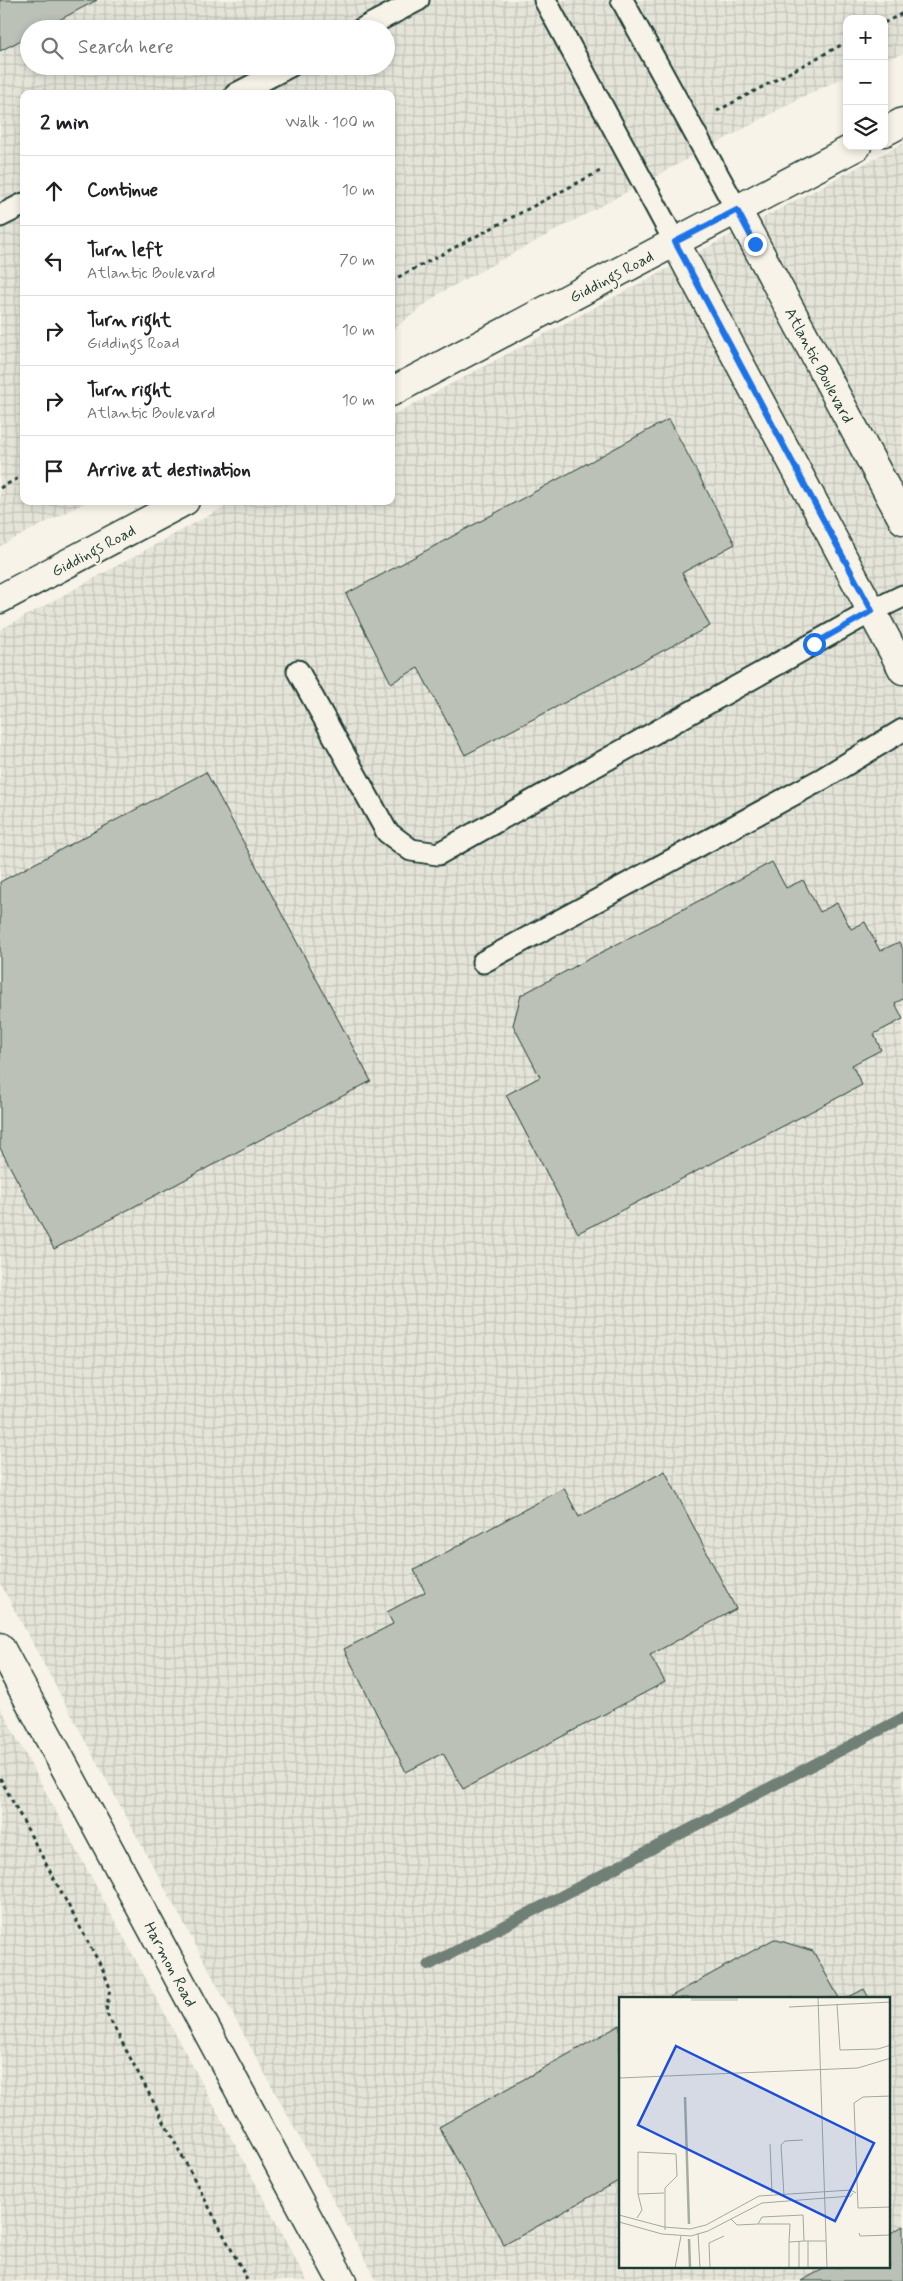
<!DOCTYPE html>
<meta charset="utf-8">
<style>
body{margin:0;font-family:Mynerve,sans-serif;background:#f6f6f6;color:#202124}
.controls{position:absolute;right:15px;top:15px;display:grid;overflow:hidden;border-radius:10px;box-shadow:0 2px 8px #0003}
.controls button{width:45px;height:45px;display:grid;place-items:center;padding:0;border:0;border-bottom:1px solid #e0e0e0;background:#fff;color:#202124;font:25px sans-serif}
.stop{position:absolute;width:15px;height:15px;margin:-11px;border:4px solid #1a73e8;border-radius:50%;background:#fff}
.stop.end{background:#1a73e8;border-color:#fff;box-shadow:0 1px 5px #0008}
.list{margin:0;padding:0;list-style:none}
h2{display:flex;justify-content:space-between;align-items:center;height:65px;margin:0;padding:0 20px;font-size:21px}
h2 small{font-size:16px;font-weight:400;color:#757577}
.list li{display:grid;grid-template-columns:32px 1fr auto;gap:15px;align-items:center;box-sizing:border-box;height:70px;padding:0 20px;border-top:1px solid #e0e0e0}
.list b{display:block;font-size:19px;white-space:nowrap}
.list p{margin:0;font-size:16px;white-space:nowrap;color:#757577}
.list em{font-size:16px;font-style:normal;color:#757577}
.icon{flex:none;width:28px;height:28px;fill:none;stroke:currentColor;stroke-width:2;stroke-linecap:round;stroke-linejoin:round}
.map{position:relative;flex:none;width:903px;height:2281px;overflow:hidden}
.search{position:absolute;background:#fff;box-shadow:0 2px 8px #0003;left:20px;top:20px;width:375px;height:55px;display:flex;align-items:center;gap:12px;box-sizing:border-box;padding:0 18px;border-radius:28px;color:#757577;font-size:19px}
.panel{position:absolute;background:#fff;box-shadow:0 2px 8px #0003;left:20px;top:90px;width:375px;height:415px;border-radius:10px}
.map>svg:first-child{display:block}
</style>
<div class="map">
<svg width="903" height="2281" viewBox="0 0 903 2281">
<defs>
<pattern id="industrial-grid" width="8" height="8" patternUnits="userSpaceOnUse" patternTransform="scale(1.25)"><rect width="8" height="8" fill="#e5e4d9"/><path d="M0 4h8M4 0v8" fill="none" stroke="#c4c4bb"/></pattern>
</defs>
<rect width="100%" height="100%" fill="#f7f3e8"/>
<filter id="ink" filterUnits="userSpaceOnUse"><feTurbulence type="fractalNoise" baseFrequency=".02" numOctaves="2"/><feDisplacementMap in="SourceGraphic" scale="10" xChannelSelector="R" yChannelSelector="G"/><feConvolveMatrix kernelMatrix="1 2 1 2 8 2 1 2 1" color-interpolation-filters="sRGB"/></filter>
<g filter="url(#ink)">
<path fill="url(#industrial-grid)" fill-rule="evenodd" d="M0 0H903V54L884 59V19H847V76L806 95 440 293 391 331V94H24V501H88L0 546ZM29 29H386V66H29Z
M903 143V2281H377L0 1583V630L235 501H391V416ZM620 1998H889V2267H620Z
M0 1707 242 2158 307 2281H0Z"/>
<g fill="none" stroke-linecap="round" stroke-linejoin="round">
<path stroke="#6f8077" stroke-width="11" d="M429 1965 903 1718"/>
</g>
<path fill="#bbc1b6" stroke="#1f3d34" d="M0 0H97L42 29H29V36L0 51Z
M669 419 735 544 682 573 710 626 465 755 418 668 391 683 346 594Z
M206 772 371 1081 54 1249 0 1148V882Z
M772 862 786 888 803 880 820 912 837 903 851 929 865 922 880 951 899 942 903 949V999L895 1003 903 1019 874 1034 881 1050 852 1065 862 1085 578 1233 506 1095 540 1077 513 1025 521 995Z
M665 1471 736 1609 650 1655 665 1682 463 1789 443 1753 406 1772 344 1649 393 1624 387 1612 425 1592 414 1570 564 1488 579 1517Z
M774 1939 813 1951 839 1998H668Z
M864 1989 869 1998H847Z
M620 2025V2180L504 2245 439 2127Z
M903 2226V2281H801L827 2267H889V2234Z"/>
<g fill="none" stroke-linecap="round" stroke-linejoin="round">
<defs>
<path id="lane" d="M545 0 675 242
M622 0 737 210
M362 29 418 0
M236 94 290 66
M0 216 24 204
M298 671 387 832 411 850 438 854 872 611 903 596
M483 962 822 779 903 730"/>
<path id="street" d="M737 210 903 520
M675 242 903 670"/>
<path id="secondary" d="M884 132 903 122
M391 392 857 146
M0 599 185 501
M0 1647 342 2281"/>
</defs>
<use href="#lane" stroke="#1f3d34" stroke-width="25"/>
<use href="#street" stroke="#1f3d34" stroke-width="31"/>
<use href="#secondary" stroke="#1f3d34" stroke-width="31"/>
<path stroke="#1f3d34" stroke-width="3" stroke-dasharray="4 4" stroke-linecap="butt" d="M884 23 903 13
M717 111 847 42
M391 281 602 170
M0 488 24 475
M0 1778 103 1970 110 1988 106 2012 248 2281"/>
<use href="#lane" stroke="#f7f3e8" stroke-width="21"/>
<use href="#street" stroke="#f7f3e8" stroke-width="28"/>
<use href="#secondary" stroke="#f7f3e8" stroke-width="28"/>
</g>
</g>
<g fill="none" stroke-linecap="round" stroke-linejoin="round" filter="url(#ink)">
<path stroke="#1a73e8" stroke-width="6" d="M755 244 737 210 675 242 872 611 814 644"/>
</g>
<g text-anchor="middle" stroke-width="4.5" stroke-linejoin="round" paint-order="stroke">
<g font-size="16" fill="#1f3d34" stroke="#f7f3e8">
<text transform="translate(611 276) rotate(-28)" y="6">Giddings Road</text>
<text transform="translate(820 365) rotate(62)" y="6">Atlantic Boulevard</text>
<text transform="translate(93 550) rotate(-28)" y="6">Giddings Road</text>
<text transform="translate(171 1964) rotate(62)" y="6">Harmon Road</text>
</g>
</g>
<g transform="translate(619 1997)">
<rect width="271" height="271" fill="#f7f3e8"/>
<path d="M72 0H119V4H72Z" fill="#d3d5ca"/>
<path fill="none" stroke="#a4ada3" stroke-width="2.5" d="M66 100 70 227M70 242 71 271"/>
<path fill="none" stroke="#a1aaa0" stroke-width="1" d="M199 0 208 271M218 7 221 53 259 52 272 48M170 10 272 5M0 81 239 71 272 61M272 99 244 100 235 106 239 211 272 210M151 147 153 196M19 197V155L57 157 58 179 46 191V233M165 199 162 148 166 144 184 143M0 218 45 230 71 232 87 228 140 199 232 193 237 196M18 221 23 213 19 197 45 196M112 222 118 228 139 227 143 220 184 218 185 244H207M0 225 43 237 72 239 89 234 143 206 232 199 234 196M139 227H171L170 245 185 244M79 236 81 271M240 236 241 239 272 238M180 244V271M189 244V271M170 245V271M56 271 62 239M91 271 90 246 105 239"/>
<path fill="#1d4ed8" fill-opacity="0.15" stroke="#1d4ed8" stroke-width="2.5" d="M57 49 255 146 216 224 19 128Z"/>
<rect width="271" height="271" fill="none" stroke="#1f3d34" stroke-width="2.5"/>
</g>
</svg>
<div class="controls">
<button>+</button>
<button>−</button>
<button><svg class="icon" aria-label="layers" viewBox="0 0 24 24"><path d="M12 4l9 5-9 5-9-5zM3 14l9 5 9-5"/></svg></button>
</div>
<div class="stop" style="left:814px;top:644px"></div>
<div class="stop end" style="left:755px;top:244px"></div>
<div class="search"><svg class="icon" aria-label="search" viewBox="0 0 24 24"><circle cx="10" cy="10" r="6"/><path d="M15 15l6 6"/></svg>Search here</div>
<section class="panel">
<h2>2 min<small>Walk · 100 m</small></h2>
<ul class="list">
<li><svg class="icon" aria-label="ahead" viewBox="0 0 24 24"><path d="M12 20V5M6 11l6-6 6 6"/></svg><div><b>Continue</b></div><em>10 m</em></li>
<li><svg class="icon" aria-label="left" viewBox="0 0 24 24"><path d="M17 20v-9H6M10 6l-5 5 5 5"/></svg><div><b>Turn left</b><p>Atlantic Boulevard</p></div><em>70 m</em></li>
<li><svg class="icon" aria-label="right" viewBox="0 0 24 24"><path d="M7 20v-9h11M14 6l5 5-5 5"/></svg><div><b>Turn right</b><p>Giddings Road</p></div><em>10 m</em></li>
<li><svg class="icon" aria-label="right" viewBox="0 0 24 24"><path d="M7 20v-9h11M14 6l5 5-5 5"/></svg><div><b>Turn right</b><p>Atlantic Boulevard</p></div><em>10 m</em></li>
<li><svg class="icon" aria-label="arrive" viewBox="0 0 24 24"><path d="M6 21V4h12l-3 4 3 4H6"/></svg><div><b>Arrive at destination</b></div></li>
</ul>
</section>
</div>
